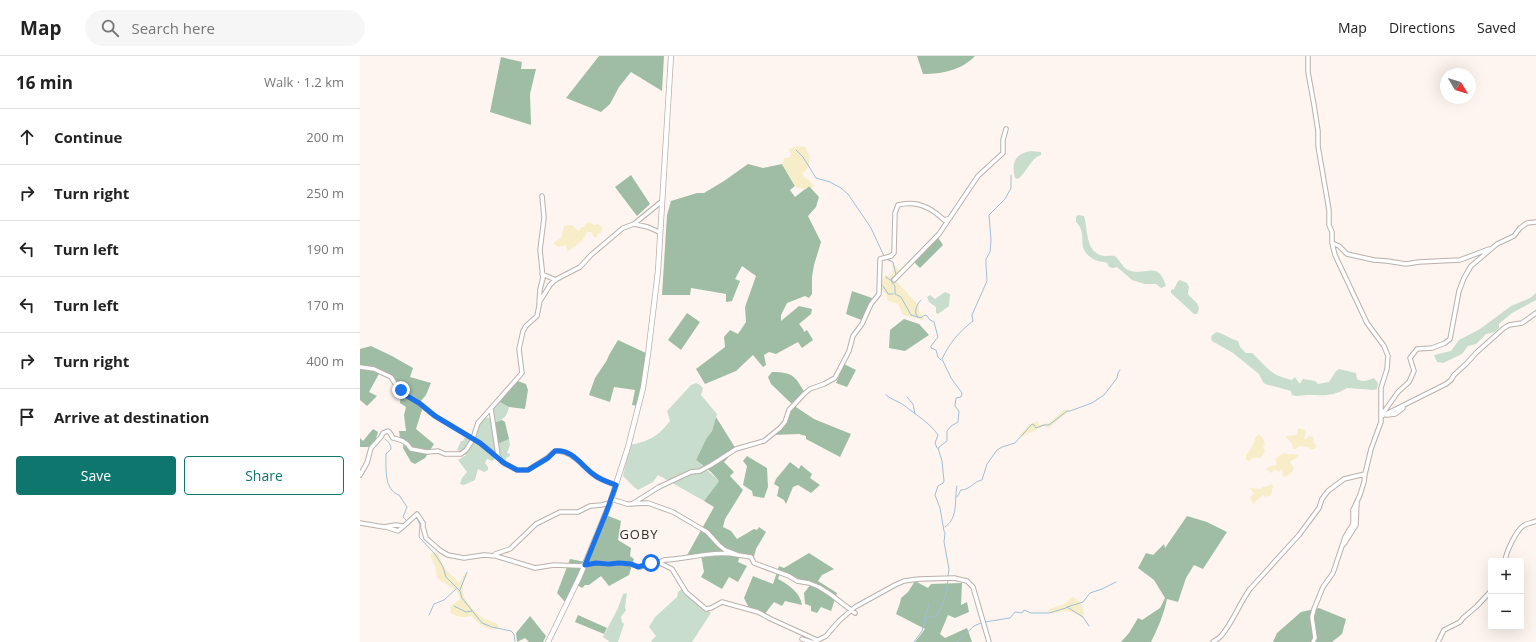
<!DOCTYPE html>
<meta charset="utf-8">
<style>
body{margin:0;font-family:"Open Sans",sans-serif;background:#f6f6f6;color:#222}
.controls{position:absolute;right:12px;bottom:12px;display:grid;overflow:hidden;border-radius:4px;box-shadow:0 4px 16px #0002}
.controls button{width:36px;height:36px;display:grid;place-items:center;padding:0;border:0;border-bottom:1px solid #e0e0e0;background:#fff;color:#222;font:20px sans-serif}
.compass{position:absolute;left:1080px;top:12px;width:36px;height:36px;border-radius:50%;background:#fff;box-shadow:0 4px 16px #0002;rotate:128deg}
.stop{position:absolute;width:12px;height:12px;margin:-9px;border:3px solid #1a73e8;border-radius:50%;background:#fff}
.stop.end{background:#1a73e8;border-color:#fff;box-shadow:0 1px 4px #0008}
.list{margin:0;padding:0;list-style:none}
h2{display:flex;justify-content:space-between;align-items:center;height:52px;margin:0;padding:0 16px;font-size:17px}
h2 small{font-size:13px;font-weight:400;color:#767676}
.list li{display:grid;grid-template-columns:26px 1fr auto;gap:12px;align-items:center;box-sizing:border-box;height:56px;padding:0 16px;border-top:1px solid #e0e0e0}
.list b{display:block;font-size:15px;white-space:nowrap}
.list em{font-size:13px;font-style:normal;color:#767676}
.actions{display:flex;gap:8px;padding:12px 16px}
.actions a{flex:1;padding:9px 0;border:1px solid #0f766e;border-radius:4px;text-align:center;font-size:14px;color:#0f766e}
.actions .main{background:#0f766e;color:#fff}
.icon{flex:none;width:22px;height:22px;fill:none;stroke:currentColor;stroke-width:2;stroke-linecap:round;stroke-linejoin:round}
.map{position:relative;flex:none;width:1176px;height:586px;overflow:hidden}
header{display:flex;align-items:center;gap:24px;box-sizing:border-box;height:56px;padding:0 20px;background:#fff;border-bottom:1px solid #e0e0e0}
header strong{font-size:19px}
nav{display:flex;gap:22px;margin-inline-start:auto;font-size:14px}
.search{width:280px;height:36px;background:#f6f6f6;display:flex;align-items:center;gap:10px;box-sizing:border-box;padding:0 14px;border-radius:22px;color:#767676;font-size:15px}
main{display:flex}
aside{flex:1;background:#fff}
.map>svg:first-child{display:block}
</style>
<header>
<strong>Map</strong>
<div class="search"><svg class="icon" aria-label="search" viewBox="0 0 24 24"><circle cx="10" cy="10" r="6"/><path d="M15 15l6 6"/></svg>Search here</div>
<nav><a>Map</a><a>Directions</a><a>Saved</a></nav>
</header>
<main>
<aside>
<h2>16 min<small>Walk · 1.2 km</small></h2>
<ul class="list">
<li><svg class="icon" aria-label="ahead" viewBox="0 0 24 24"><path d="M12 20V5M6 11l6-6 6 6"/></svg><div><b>Continue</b></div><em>200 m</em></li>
<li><svg class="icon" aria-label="right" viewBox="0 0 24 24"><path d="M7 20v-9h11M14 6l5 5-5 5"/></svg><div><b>Turn right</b></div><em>250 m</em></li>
<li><svg class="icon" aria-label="left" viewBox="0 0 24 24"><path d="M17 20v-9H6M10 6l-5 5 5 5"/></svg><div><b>Turn left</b></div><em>190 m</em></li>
<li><svg class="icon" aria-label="left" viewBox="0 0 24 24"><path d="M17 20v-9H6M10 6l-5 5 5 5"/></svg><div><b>Turn left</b></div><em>170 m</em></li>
<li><svg class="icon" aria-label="right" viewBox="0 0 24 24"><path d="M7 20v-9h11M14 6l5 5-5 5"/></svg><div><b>Turn right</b></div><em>400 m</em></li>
<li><svg class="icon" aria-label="arrive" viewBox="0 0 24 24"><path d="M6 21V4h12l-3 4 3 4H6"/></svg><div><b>Arrive at destination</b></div></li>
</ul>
<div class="actions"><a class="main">Save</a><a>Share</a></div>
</aside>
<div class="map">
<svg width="1176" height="586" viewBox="0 0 1176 586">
<rect width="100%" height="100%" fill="#fef5f0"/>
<path fill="#c9ddcd" d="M671 95 681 96V99C671 102 667 116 658 123L655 122C651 106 655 98 671 95Z
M718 159 724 160C728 172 725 193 740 199 745 201 750 199 755 200 760 204 762 211 768 214 786 221 798 203 806 230L801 232 796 228H785L772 224 757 211 753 212 749 211 747 207C743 205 739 206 735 204 713 192 730 180 716 166V161Z
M820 224 827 227 829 231 828 238C833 245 843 248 837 258H834L811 237V234L814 233 818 225Z
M585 236 590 238 589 250 578 258 576 257V251L569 246 567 241 570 239 575 243Z
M1176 237V244L1152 257 1139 268V272L1135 276 1126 278 1116 288 1108 290 1102 298 1083 307 1077 306 1074 299 1091 295 1099 284 1120 273 1151 250 1170 242Z
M857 276C865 278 870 283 878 285L880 291 886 297H892C908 312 910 319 932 324L935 321 939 327H941L942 324 943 323 955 325 958 328 969 326 976 315 979 313 996 317 997 323C1003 327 1008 324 1014 322L1018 327 1017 333 1014 334 987 332C972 341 964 339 947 339 942 339 937 341 932 339L931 335 905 328 903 326 899 318 873 297 852 285 851 282 852 279Z
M336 327 340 329 343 332 341 339 357 358 352 375 346 383 336 404 359 425 344 445 298 419 293 426 278 434 274 431 263 420 270 389C290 385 298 380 310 365L307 355 331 329Z
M138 345 149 351C147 361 143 364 133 367L137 387 149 383 150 389 147 397 150 398V400L146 402V408L136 400 133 405 127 403 125 407 128 411V414L124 416 118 413 115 424 104 429 100 428 102 422 107 416 98 404 106 399 97 394 101 385H103L106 379 112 383 118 367 124 361 133 363 131 353Z
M324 531 342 550 351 557 332 586H292L291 585 296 580 289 571 295 561 317 541 318 536Z
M267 537 265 551 266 554 261 561 262 566 264 568 258 586H250L243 581 258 552 263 538Z"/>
<path fill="#9fbda4" d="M239 0H304L302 35 271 16 259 31 250 48 241 56 206 42Z
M557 0H615C602 14 582 18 563 18Z
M141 1 162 6 161 13H176L170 38 171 69 130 56Z
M388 108 403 112 422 108 435 130 430 134 435 141 449 130 459 141 456 151 448 160 461 186 454 209 452 221V238L449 242 445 240 427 247 421 259V265L439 250 452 253 451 258 439 268 443 273 444 276 447 274 453 284 442 292 438 286 416 298 409 296 404 299 406 309 403 311 393 299 376 315 345 328 336 313 365 291 364 281 370 274 378 278 386 266 385 251 396 220 382 210 375 223 380 225 372 245 366 246V238L331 232 330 239H302L307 159 311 145 337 137H344L364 125Z
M271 119 290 148 277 160 255 131Z
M577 180 583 189 560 212 553 205Z
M492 235 512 242 504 265 486 258Z
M327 257 340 266 321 294 308 284Z
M544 263 559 268 569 279 545 295 529 292 530 274Z
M258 284 288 298 278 350 272 349 275 334 254 331 250 346 229 339 235 322 247 304 249 299Z
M11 290 32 300 53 312 50 321 71 327 66 339 59 347 62 354 56 373 74 388 65 402 55 408 51 406 43 392 44 385 40 383 39 375H46L44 359 46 351 40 347 41 334 32 322 20 316 9 336 17 340 7 350 0 344V293Z
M484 308 496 314 487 331 476 327Z
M412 316C433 316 435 320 445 337L433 349 454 363 491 378 480 401 446 383V380L439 378 412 379 420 372 433 349 411 328 408 321Z
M155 324 166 328 168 334 165 353 149 351 138 345Z
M356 361 376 393 364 406 374 416 370 420 383 434 365 463 363 471 371 475 377 483 394 473 397 474 399 471 406 476 396 493 393 504 391 501 380 499 378 506 387 510 378 526 369 521 362 533 341 521 344 516 341 499 326 501 354 451 344 445 359 425 351 416 336 404 346 383 352 375Z
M142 364 145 366 149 383 137 388 133 367Z
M13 373 18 376 15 386 8 391H0V382L3 385Z
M387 400 407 412 408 431 404 442 393 440 392 435 383 429 387 410 383 405Z
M430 406 439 413 441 409 452 418 450 422 460 429 451 437 438 429 433 431 426 448 424 444 417 440 419 431 414 428 416 423Z
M246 459 261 465 258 484 271 492 270 500 274 503 269 519 249 530 241 520 229 529H225L222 532 214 527 205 546 197 537 210 503 226 506Z
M827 460 847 466 867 476 843 513 834 509 826 522 818 546 807 543C804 558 798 572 791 586H761L769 577 778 562 782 564 800 552 805 542 794 524 778 512 786 497 793 499 804 488 805 492Z
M449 497 474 513 462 519 458 525 477 537 471 555 461 551 457 557 451 555V550L445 548 444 537 451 528 420 517 418 523C429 529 440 536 442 549L425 545 422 550 414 546 404 559 389 552 384 542 393 520 413 528 419 510 424 512Z
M555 525 568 532 571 528 602 527 601 549 607 546 609 556 595 562 588 559 580 578 585 582 607 572 612 586H555L565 573 536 558 540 547 541 542 548 536Z
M959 552 986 563 982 578 972 586H913L917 577 941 556Z
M218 559 247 572 244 578 215 566Z
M170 560 186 580 183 586H169L165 582 157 586 156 577Z"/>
<path fill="#f7edc8" d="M438 90 445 91 450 101 448 112 442 118 445 122 449 124 454 130 451 132 449 130 446 133 438 132 435 130 422 108 424 102H428L431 98 429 95V93Z
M229 166 234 169 238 168 243 172 241 177 237 178 238 180 235 182 231 176H227L222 185 207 196 206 189 198 191 193 187 201 182 204 170 212 169 215 172 219 175 221 171H224L225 168Z
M532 209H534L541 216 533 225 538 227 559 250V255L564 263 563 264 543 259 538 248 528 245 526 238 521 234C521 228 521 224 526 219L529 221 533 216Z
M705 353 709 355 689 372 684 370 662 381 659 379 666 373 668 369 677 365 679 369 689 367Z
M939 372 945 374 946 376 944 382 946 383 949 380 954 381 953 386 956 389V392L951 394 949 391 939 390 936 393H933L932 388 926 381 927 380 936 379Z
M899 378 903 382 905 388 903 390 905 395 900 402H893L889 405 886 404V399L892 391 896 381Z
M923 397C929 399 933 397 939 399L935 403 930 405 934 413 931 417 925 421 922 419 923 416 921 413 919 416 915 413 911 417 906 413 908 411 916 409 917 406 914 404Z
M911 428 913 430 911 439 906 441 903 439 893 448 890 442 894 437 890 433 891 432 900 433 903 431H906Z
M76 496C82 501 81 508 86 514 90 518 94 521 98 526H100L106 516H108C107 521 103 526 103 531 101 543 115 557 125 563 130 565 136 566 139 570L138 573C127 576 119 567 111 560 104 562 96 561 91 557L90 551 100 543 97 535 77 522 75 510 70 499 72 497Z
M712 541C723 546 723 551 724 561L722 562C712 554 704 554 692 558L688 556 689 553 704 548Z"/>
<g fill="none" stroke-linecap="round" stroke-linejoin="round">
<path stroke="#9fbfd5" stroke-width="1" d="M436 94 443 101 456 122 470 126 481 132 488 138 511 172 524 200
M526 203 533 206 536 219 531 223V225L535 230V238L541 241 551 259 561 262 563 260 566 259 570 264 574 266 578 281 571 290V292L576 294 578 301 581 304
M526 221 530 224
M523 230 528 238H533
M558 261 556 258C555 253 557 248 561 244
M526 339C531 344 539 345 545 350 556 359 570 367 578 379L575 387 577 392
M547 341 553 348 555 358
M25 383C29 386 31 389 31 393L26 398C26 412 24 434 39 439L47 451 43 461 47 465
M597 441 601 434C610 434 614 425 622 424L627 408 637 394 642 391 655 387 672 368 674 369 676 372 684 369H689L707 355H710L732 347 744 339 757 322 758 317 760 314
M55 462H57L60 469 59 481 75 498 83 511 86 521 100 535 102 542 122 567 132 571 151 575 154 578 155 586
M585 471C599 462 594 443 597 430
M588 521 589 513 584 486 585 477 584 475 580 452 575 439 578 430 583 427 584 425 582 405 578 392 587 385V375L591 370 598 366 599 355 595 350 596 342 601 341 602 337 591 322 582 303C590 286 599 276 613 265L612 259 627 225 626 209V203L630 196 631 184 629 159 645 143 651 132V119
M100 534 107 516
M94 550 106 556 112 555
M707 551 723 561 729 570
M69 559 74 548 84 544 96 533
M564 564 569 548
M625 566 650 562 655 556 662 557 664 554 671 557H689L706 552 707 551 723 546 730 537 742 533 756 526
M554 586 562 575 565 564 569 561H575C584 551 586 537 588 524
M597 586 614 570 621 567"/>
<defs>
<path id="minor" d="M274 168 288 171 299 176
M972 187 979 190 987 198 1014 204 1027 205 1046 208 1059 206 1100 204 1129 193
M182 218 196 224
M534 224 579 178 618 120 643 97V84L646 73
M179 248 180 233 183 222 180 194 184 162 182 140
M0 311 14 313 31 321 36 329 47 340 59 347 75 360 120 387 139 402
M130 354 131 353 138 399 141 405 144 407 157 414H168L187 402 195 395C212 394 221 409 233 418 240 424 248 426 256 429
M1027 359 1035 358 1043 352
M1021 360 1038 336 1049 326 1054 315 1050 302 1057 293 1072 292 1085 287 1090 283 1099 235 1104 222 1111 210 1137 188 1154 180 1160 172 1167 167 1176 166
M1022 360 1086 328 1091 324 1094 319 1106 308 1117 296 1144 272 1149 269 1162 267 1176 257
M0 419 7 407 11 392 21 381 23 377 28 375 30 377 33 382C41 384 46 385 51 393L67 396 78 395 85 398H101L106 394 112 385 118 367 162 317 159 293 163 275 166 270 177 260 180 245 190 229 195 224 220 211 231 199 263 172 274 168 301 146
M251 443 267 448 288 447 313 456 347 476 359 489 365 494 378 499 391 501 394 507 429 520 437 525 449 527 459 531 470 538 495 557
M272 448 299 431 331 416 340 415 351 409 376 393 404 385 420 372 425 366 429 354 444 338 450 333 464 328 475 322 489 295 493 280 502 268 511 248 519 238 520 203 531 200 534 197 535 157 538 149C556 144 571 151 584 164L590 162
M0 467 24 471 35 469 44 470 57 458 63 467V471L66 482 81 495 88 499 104 502 124 499 136 500 175 512 194 509 220 510 236 507 271 508 280 511C288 508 298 508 304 504 329 503 353 494 378 499
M26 471 38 475 44 470
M984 488 996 469 997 445
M135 498 150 493 176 468 200 456H218L230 450 241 449 250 447
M1145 505C1146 496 1156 475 1163 470 1167 467 1172 467 1176 465
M300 507 312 513 326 536 346 553 351 552 362 546 398 556 411 563 457 584
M442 583 451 586
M454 586 466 580 479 565 495 551 535 529 544 525 559 523 594 522 607 525 613 531 629 586
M853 586C856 584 859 582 861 580 873 566 879 548 890 533L939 479 959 452 962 443 968 435 984 423 1005 418 1011 393 1021 366V332L1027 313 1028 300 1024 290 1007 267 975 199 972 187V176L969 169V154L958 90V75L954 49 948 16V0
M953 586 955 582 952 561 954 553 963 531 973 517 985 481 993 468V454L1000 439 1004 426 1005 418
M1078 586 1084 574 1100 566 1103 562 1117 550 1131 535"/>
<path id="major" d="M188 586 220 520 250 447 268 391 283 332 288 298 298 215 311 0"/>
</defs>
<use href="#minor" stroke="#b9b0ac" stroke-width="5.5"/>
<use href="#major" stroke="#b9b0ac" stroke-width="6"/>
<use href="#minor" stroke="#fff" stroke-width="3.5"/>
<use href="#major" stroke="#fff" stroke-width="4.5"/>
</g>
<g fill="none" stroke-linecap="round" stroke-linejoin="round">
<path stroke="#1a73e8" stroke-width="5" d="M41 334 47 340 59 347 75 360 120 387 144 407 157 414H168L188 402 195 395C212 393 221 409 233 418 240 424 248 426 256 429L246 457 225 509 236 507 249 508 259 507 271 508 278 511 291 507"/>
</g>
<g text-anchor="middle" stroke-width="3" stroke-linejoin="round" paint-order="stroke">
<g font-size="13" letter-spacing="1" fill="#322e2d" stroke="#fef5f0">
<text x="279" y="483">GOBY</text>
</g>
</g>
</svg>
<div class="controls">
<button>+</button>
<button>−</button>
</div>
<svg class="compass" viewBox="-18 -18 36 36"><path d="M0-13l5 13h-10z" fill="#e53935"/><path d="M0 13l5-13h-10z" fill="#767676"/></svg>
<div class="stop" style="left:291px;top:507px"></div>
<div class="stop end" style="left:41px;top:334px"></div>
</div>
</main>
